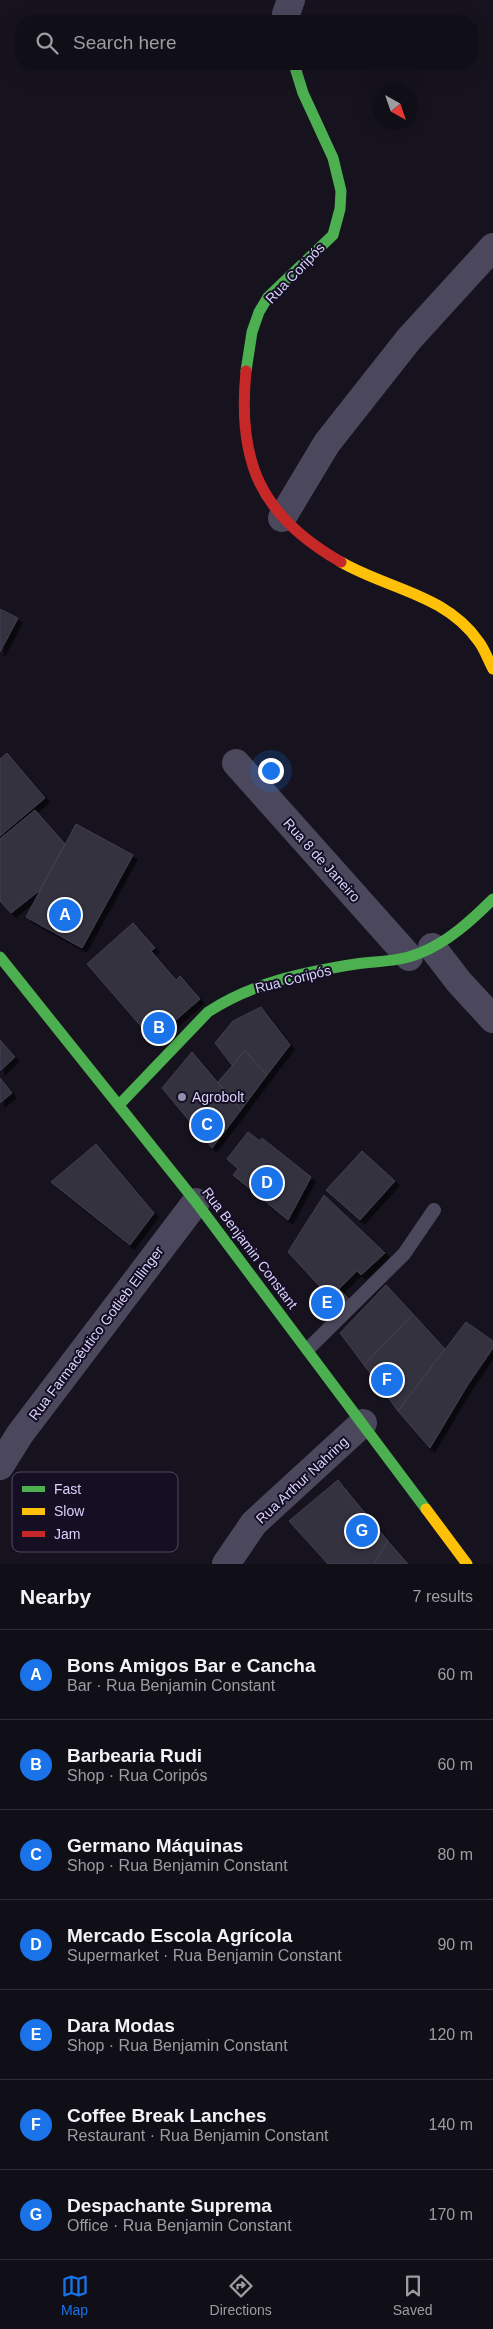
<!DOCTYPE html>
<meta charset="utf-8">
<style>
body{margin:0;font-family:Arial,sans-serif;background:#19171f;color:#f1f3f6}
.compass{position:absolute;left:373px;top:85px;width:45px;height:45px;border-radius:50%;background:#100e16;box-shadow:0 5px 20px #0002;rotate:140deg}
.you{position:absolute;left:270px;top:770px;width:18px;height:18px;margin:-12px;border:4px solid #fff;border-radius:50%;background:#1a73e8;box-shadow:0 0 0 8px #1a73e833}
.badge{display:grid;place-items:center;width:32px;height:32px;border-radius:50%;background:#1a73e8;color:#fff;font-size:16px;font-weight:700}
.pin{position:absolute;translate:-50% -50%;border:2px solid #fff;box-shadow:0 1px 5px #0006}
.list{margin:0;padding:0;list-style:none}
h2{display:flex;justify-content:space-between;align-items:center;height:65px;margin:0;padding:0 20px;font-size:21px}
h2 small{font-size:16px;font-weight:400;color:#9c9ca1}
.list li{display:grid;grid-template-columns:32px 1fr auto;gap:15px;align-items:center;box-sizing:border-box;height:90px;padding:0 20px;border-top:1px solid #302e35}
.list b{display:block;font-size:19px;white-space:nowrap}
.list p{margin:0;font-size:16px;white-space:nowrap;color:#9c9ca1}
.list em{font-size:16px;font-style:normal;color:#9c9ca1}
.icon{flex:none;width:28px;height:28px;fill:none;stroke:currentColor;stroke-width:2;stroke-linecap:round;stroke-linejoin:round}
.map{position:relative;flex:none;width:493px;height:1564px;overflow:hidden}
.search{position:absolute;background:#100e16;box-shadow:0 5px 20px #0002;left:15px;right:15px;top:15px;height:55px;display:flex;align-items:center;gap:12px;box-sizing:border-box;padding:0 18px;border-radius:20px;color:#9c9ca1;font-size:19px}
.sheet{height:695px;background:#100e16}
nav{display:flex;justify-content:space-around;align-items:center;box-sizing:border-box;height:70px;border-top:1px solid #302e35;background:#100e16;font-size:14px;color:#9c9ca1}
nav a{display:grid;justify-items:center;gap:2px}
nav .on{color:#1a73e8}
.map>svg:first-child{display:block}
</style>
<div class="map">
<svg width="493" height="1564" viewBox="0 0 493 1564">
<defs>
<filter id="shadow"><feDropShadow dx="4.5" dy="4.5" stdDeviation="0" flood-color="#0009"/></filter>
</defs>
<rect width="100%" height="100%" fill="#16131e"/>
<path fill="#343140" stroke="#433e51" filter="url(#shadow)" d="M0 609 18 618 0 652Z
M7 753 45 798 0 836V759Z
M35 810 65 844 39 891 11 913 0 901V839Z
M76 824 133 855 82 948 26 917Z
M133 923 155 948 151 951 176 980 180 976 200 999 153 1040 87 964Z
M261 1007 290 1045 267 1075 245 1051 232 1065 215 1043 233 1021Z
M0 1040 15 1057 0 1071Z
M245 1051 267 1075 241 1110 218 1082Z
M192 1052 241 1110 212 1148 162 1088Z
M0 1078 12 1093 0 1103Z
M248 1132 260 1141 262 1138 311 1177 288 1220 233 1175 238 1169 227 1159Z
M96 1144 154 1213 130 1245 51 1182Z
M362 1151 395 1181 360 1220 326 1190Z
M324 1195 385 1253 361 1275 357 1271 339 1289 349 1299 327 1320 311 1299 322 1289 288 1252Z
M386 1285 413 1314 364 1365 340 1333Z
M413 1314 445 1349 398 1411 364 1365Z
M466 1322 493 1341V1348L467 1386 430 1448 398 1411Z
M338 1480 388 1541 374 1564H328L289 1521Z
M388 1541 408 1564H374Z"/>
<g fill="none" stroke-linecap="round" stroke-linejoin="round">
<path stroke="#4b485e" stroke-width="14" d="M308 1349 404 1254 434 1210"/>
<path stroke="#4b485e" stroke-width="28" d="M287 21 286 14 291 0
M282 518 327 443 409 339 493 247
M236 763 409 957
M432 947 459 982 493 1019
M0 1466 20 1434 196 1202
M226 1564 254 1523 363 1423"/>
<path stroke="#4caf50" stroke-width="11" d="M246 371 252 332 259 312 268 297 333 235 340 209 341 191 333 158 303 93 294 64
M0 957 196 1202 426 1509
M119 1105 208 1012C252 983 304 972 356 964 377 961 399 962 420 953 448 942 472 920 493 899"/>
<path stroke="#ffc107" stroke-width="11" d="M341 562C387 589 446 594 479 642 485 650 488 660 493 669
M426 1509 467 1564"/>
<path stroke="#c62828" stroke-width="11" d="M246 371C237 461 260 516 341 562"/>
</g>
<circle fill="#958faf" stroke="#140f22" stroke-width="2" cx="182" cy="1097" r="5"/>
<g text-anchor="middle" stroke-width="4" stroke-linejoin="round" paint-order="stroke">
<g font-size="14" fill="#dad2fd" stroke="#140f22">
<text transform="translate(295 273) rotate(-46)" y="5">Rua Coripós</text>
<text transform="translate(322 860) rotate(48)" y="5">Rua 8 de Janeiro</text>
<text transform="translate(293 979) rotate(-14)" y="5">Rua Coripós</text>
<text transform="translate(250 1248) rotate(53)" y="5">Rua Benjamin Constant</text>
<text transform="translate(96 1333) rotate(-53)" y="5">Rua Farmacêutico Gotlieb Ellinger</text>
<text transform="translate(302 1480) rotate(-43)" y="5">Rua Arthur Nahring</text>
</g>
<g font-size="14" fill="#dad2fd" stroke="#140f22" text-anchor="start">
<text x="192" y="1102">Agrobolt</text>
</g>
</g>
<rect x="12" y="1472" width="166" height="80" rx="8" fill="#140f22" stroke="#4f4a64" stroke-width="1"/>
<rect x="22" y="1486" width="23" height="6" fill="#4caf50"/>
<rect x="22" y="1508" width="23" height="7" fill="#ffc107"/>
<rect x="22" y="1531" width="23" height="6" fill="#c62828"/>
<g font-size="14" fill="#dad2fd">
<text x="54" y="1494">Fast</text>
<text x="54" y="1516">Slow</text>
<text x="54" y="1539">Jam</text>
</g>
</svg>
<svg class="compass" viewBox="-18 -18 36 36"><path d="M0-13l5 13h-10z" fill="#e53935"/><path d="M0 13l5-13h-10z" fill="#9c9ca1"/></svg>
<div class="you"></div>
<div class="pin badge" style="left:65px;top:915px">A</div>
<div class="pin badge" style="left:159px;top:1028px">B</div>
<div class="pin badge" style="left:207px;top:1125px">C</div>
<div class="pin badge" style="left:267px;top:1183px">D</div>
<div class="pin badge" style="left:327px;top:1303px">E</div>
<div class="pin badge" style="left:387px;top:1380px">F</div>
<div class="pin badge" style="left:362px;top:1531px">G</div>
<div class="search"><svg class="icon" aria-label="search" viewBox="0 0 24 24"><circle cx="10" cy="10" r="6"/><path d="M15 15l6 6"/></svg>Search here</div>
</div>
<section class="sheet">
<h2>Nearby<small>7 results</small></h2>
<ul class="list">
<li><span class="badge">A</span><div><b>Bons Amigos Bar e Cancha</b><p>Bar · Rua Benjamin Constant</p></div><em>60 m</em></li>
<li><span class="badge">B</span><div><b>Barbearia Rudi</b><p>Shop · Rua Coripós</p></div><em>60 m</em></li>
<li><span class="badge">C</span><div><b>Germano Máquinas</b><p>Shop · Rua Benjamin Constant</p></div><em>80 m</em></li>
<li><span class="badge">D</span><div><b>Mercado Escola Agrícola</b><p>Supermarket · Rua Benjamin Constant</p></div><em>90 m</em></li>
<li><span class="badge">E</span><div><b>Dara Modas</b><p>Shop · Rua Benjamin Constant</p></div><em>120 m</em></li>
<li><span class="badge">F</span><div><b>Coffee Break Lanches</b><p>Restaurant · Rua Benjamin Constant</p></div><em>140 m</em></li>
<li><span class="badge">G</span><div><b>Despachante Suprema</b><p>Office · Rua Benjamin Constant</p></div><em>170 m</em></li>
</ul>
</section>
<nav>
<a class="on"><svg class="icon" aria-label="map" viewBox="0 0 24 24"><path d="M3 6l6-2 6 2 6-2v14l-6 2-6-2-6 2zM9 4v14M15 6v14"/></svg>Map</a>
<a><svg class="icon" aria-label="directions" viewBox="0 0 24 24"><path d="M12 3l9 9-9 9-9-9zM9 14v-3h6M13 9l2 2-2 2"/></svg>Directions</a>
<a><svg class="icon" aria-label="saved" viewBox="0 0 24 24"><path d="M7 4h10v16l-5-4-5 4z"/></svg>Saved</a>
</nav>
